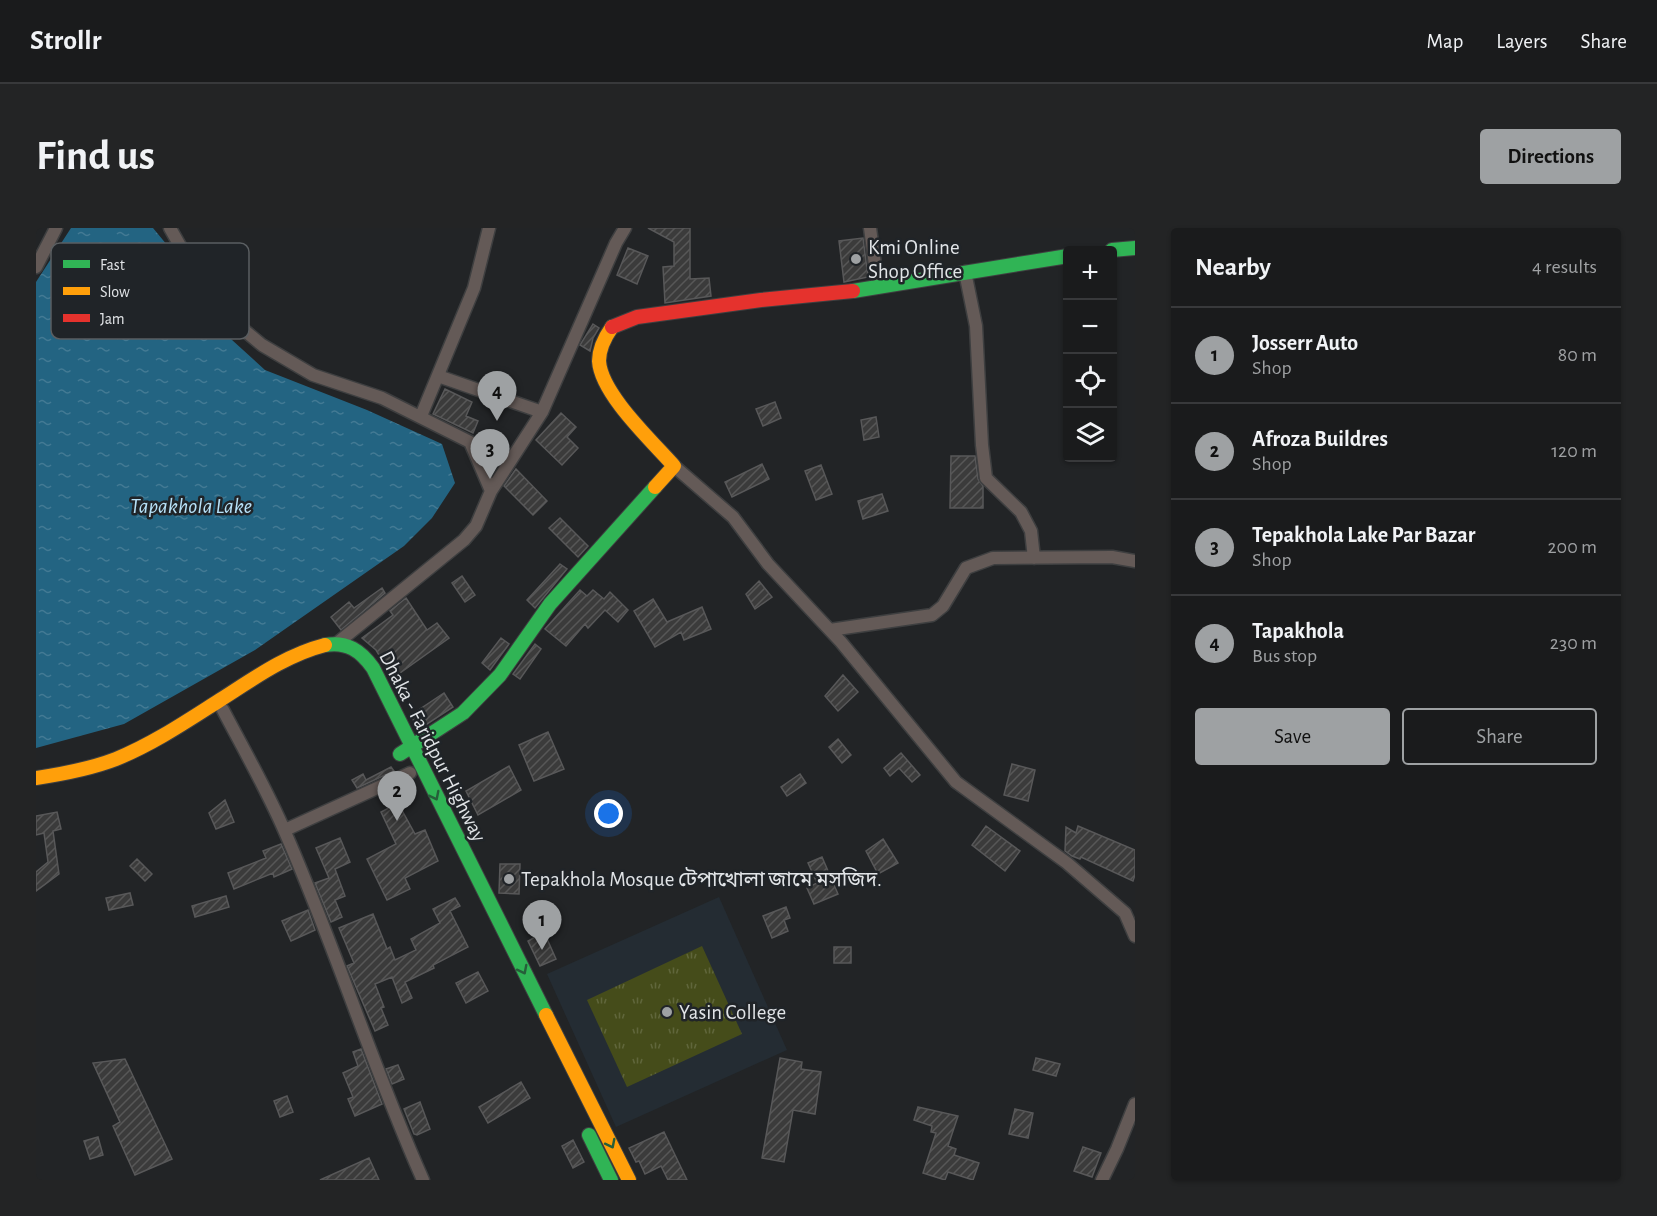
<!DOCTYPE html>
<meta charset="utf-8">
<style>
body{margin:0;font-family:"Alegreya Sans","Noto Sans Bengali",sans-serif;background:#232425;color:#f1f3f6}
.controls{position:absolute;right:18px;top:18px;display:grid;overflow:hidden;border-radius:6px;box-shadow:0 2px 4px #0004}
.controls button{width:54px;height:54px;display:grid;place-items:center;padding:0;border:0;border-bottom:2px solid #38393b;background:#1a1b1c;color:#f1f3f6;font:30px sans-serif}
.you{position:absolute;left:573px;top:586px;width:21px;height:21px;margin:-15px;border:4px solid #fff;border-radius:50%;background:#1a73e8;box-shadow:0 0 0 9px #1a73e833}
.badge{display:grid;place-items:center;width:39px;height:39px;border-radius:50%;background:#9ea1a3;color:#111;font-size:20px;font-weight:700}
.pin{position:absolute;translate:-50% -50px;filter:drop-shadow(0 2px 3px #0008)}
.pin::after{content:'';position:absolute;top:32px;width:21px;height:18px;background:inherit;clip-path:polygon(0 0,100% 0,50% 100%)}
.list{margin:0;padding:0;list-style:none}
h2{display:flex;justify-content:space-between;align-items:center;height:78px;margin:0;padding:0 24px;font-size:26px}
h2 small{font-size:20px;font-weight:400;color:#9fa1a3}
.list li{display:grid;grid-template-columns:39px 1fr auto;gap:18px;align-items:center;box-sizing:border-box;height:96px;padding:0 24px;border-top:2px solid #38393b}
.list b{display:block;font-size:22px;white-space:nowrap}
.list p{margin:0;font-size:20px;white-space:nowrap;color:#9fa1a3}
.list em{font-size:20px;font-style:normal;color:#9fa1a3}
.actions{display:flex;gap:12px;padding:18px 24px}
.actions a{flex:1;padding:14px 0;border:2px solid #9ea1a3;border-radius:6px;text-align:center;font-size:21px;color:#9ea1a3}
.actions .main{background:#9ea1a3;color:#111}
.icon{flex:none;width:33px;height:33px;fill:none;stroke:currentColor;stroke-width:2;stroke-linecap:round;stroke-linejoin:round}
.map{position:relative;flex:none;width:1099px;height:952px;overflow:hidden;border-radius:6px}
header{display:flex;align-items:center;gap:36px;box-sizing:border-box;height:84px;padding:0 30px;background:#1a1b1c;border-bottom:2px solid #38393b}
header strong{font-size:28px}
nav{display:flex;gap:33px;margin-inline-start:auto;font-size:21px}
.intro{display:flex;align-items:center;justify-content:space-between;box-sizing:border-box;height:144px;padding:0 36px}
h1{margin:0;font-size:42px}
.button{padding:15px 27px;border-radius:6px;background:#9ea1a3;color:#111;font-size:21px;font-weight:700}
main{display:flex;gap:36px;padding:0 36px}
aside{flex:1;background:#1a1b1c;border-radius:6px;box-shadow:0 2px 4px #0004}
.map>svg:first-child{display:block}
</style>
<header>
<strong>Strollr</strong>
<nav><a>Map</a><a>Layers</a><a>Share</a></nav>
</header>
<div class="intro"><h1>Find us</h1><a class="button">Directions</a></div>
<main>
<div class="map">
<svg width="1099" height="952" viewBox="0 0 1099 952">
<defs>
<pattern id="grass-tufts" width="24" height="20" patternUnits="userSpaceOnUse" patternTransform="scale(1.5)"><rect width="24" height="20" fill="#454c1a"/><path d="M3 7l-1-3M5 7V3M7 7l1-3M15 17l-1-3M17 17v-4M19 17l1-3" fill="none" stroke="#60663b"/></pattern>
<pattern id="water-ripples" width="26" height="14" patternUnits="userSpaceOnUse" patternTransform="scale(1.5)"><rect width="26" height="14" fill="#236482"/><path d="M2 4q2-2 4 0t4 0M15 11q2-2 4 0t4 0" fill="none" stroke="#437a94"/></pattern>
<pattern id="building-hatch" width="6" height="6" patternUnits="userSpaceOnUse" patternTransform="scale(1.5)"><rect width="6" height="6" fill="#3b3b3b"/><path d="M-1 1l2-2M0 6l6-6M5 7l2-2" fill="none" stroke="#575757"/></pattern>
</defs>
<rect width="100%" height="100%" fill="#222426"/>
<path fill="#242c33" d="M683 669 751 822 580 899 511 746Z"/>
<path fill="url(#grass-tufts)" d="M666 718 706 806 591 859 551 772Z"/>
<path fill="url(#water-ripples)" d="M35 0H117L136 23 163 82 229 142 331 182 406 216 419 255 396 290 368 318 219 422 88 496 0 520V54Z"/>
<path fill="url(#building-hatch)" stroke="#585859" stroke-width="1.5" d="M612 0H654V51L673 50 675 68 629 75 627 39 638 38V14Z
M827 10 832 49 808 54 803 13Z
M592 20 612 28 601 56 581 47Z
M557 96 563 100 557 110 554 123 544 117Z
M409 161 436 174 430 188 442 193 437 205 397 186Z
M739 174 745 190 727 198 720 181Z
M525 185 540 199 531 209 542 220 526 237 500 212Z
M840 189 843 209 828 212 825 192Z
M915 228H939L942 251 947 258V280H914Z
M726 236 733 251 696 269 689 254Z
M785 237 796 266 780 272 769 243Z
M480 241 511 273 497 287 468 258Z
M846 266 852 283 827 291 822 273Z
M524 290 552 318 542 329 513 300Z
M524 336 531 341 499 380 491 372Z
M426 348 439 367 429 374 416 355Z
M723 353 736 369 719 381 710 366Z
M346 360 349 365 305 402 295 389 313 374 318 380Z
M544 362 551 368 557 362 568 371 574 364 592 382 582 394 569 382 552 400 549 396 530 418 509 401Z
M370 370 391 402 401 395 413 410 357 450 340 422 326 410 357 387 354 383Z
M617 371 631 394 666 379 675 401 648 412 645 404 619 419 598 383Z
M465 410 473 416 454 442 446 435Z
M499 416 505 421 484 451 477 446Z
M807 447 822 464 802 483 789 468Z
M408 465 417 479 382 502 375 487Z
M512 504 528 541 498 553 483 517Z
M802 511 815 527 806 535 793 519Z
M865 525 884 547 876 554 863 540 854 548 848 540Z
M976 536 999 542 992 573 968 567Z
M473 538 485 562 442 587 430 563Z
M355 539 358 543 321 560 316 552 327 546 330 552Z
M764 546 770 555 751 568 745 559Z
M189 572 198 594 180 601 173 585Z
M362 575 379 606 389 602 402 633 369 650 374 661 351 672 331 631 360 616 345 584Z
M21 584 25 601 17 603 23 646 0 663V644L12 634 8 605 0 607V588Z
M950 598 984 623 969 643 936 617Z
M1042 598 1099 622V647L1097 653 1045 629 1044 631 1036 628 1029 623 1030 599 1040 605Z
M304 610 314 634 299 641 309 668 299 672 306 689 295 694 279 655 293 650 280 620Z
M847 611 862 635 842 646 830 623Z
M245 616 256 641 238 649 237 645 198 661 192 645 230 630 227 623Z
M786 629 802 666 778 676 771 660 781 655 772 635Z
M101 631 116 646 109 653 94 638Z
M464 636H484L483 666 463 665Z
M94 665 97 677 73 682 70 670Z
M190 668 193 679 159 689 156 678Z
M419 670 424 678 414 683 432 719 397 737 398 740 369 754 376 770 366 775 356 749 339 756 348 779 345 780 352 797 339 803 311 738 318 735 303 700 337 686 351 721 354 719 359 732 380 722 375 711 404 695 397 681Z
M750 679 754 690 748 692 752 703 736 710 727 688Z
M272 682 279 702 255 713 246 693Z
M508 704 520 731 504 738 492 713Z
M798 719H815V735H798Z
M442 744 452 763 430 775 420 755Z
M325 821 346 876 319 888 312 871 317 869 307 845 322 838 317 824Z
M744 830 766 834 765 841 785 844 779 886 757 882 748 934 726 930Z
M1000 830 1024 836 1020 848 997 842Z
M89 831 136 931 99 947 77 898 84 894 57 835Z
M362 837 368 851 356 856 350 841Z
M485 854 494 870 452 895 443 879Z
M251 868 257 884 244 889 238 873Z
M384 874 394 901 381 907 378 906 368 881Z
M882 879 922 888 912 918 920 921 918 927 943 935 937 952 912 944 909 952 887 945 900 905 895 904 896 898 878 892Z
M979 881 997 885 992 910 973 906Z
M628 904 651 952H632L625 938 609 946 603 933 600 934 593 920Z
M62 909 67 927 54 931 48 913Z
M537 912 548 934 537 940 526 918Z
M1047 919 1065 925 1056 949 1038 943Z
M333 930 343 952H284Z"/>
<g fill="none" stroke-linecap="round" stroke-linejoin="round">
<defs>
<path id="street" d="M134 0 169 62 191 88 226 117 277 147 346 170 434 214 455 263 440 298 428 312 300 416
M834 0 842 59
M0 39 20 0
M929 44 940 98 946 217 950 250 985 284 995 303 998 330
M402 148 506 184
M385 188 438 60 453 0
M638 238 697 289 732 336 805 414 920 554 1031 635 1089 685 1099 708
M455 263 506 184 580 15 589 0
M794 402 896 387 907 378 930 340 957 330 1076 329 1099 333
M187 482C208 522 231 562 249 604 299 718 336 838 387 952
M249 602 374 545
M1066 952 1081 921 1099 876"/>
<path id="fast" d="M1076 22 1099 20
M817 63 1032 28
M289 417C311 413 325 423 337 440L510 787
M364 526 427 485 464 447 514 376 619 259
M553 907 575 952"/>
<path id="slow" d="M576 99C569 109 563 120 563 133 565 166 616 213 638 238L619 259
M0 550C27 546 54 541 80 531 117 516 151 493 184 472 217 451 250 427 289 417
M510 787 593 952"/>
<path id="jam" d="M576 99 601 89 725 72 817 63"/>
</defs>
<use href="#street" stroke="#3e3f40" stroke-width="15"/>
<use href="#fast" stroke="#3e3f40" stroke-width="16"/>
<use href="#slow" stroke="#3e3f40" stroke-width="16"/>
<use href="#jam" stroke="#3e3f40" stroke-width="16"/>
<use href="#street" stroke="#645a57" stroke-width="12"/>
<use href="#fast" stroke="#30b455" stroke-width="14"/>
<use href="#slow" stroke="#ff9f0a" stroke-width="14"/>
<use href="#jam" stroke="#e5322d" stroke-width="14"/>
</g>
<defs><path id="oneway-chevron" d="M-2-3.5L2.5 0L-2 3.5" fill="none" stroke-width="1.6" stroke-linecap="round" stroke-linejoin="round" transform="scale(1.5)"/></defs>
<g stroke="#265e3a">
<use href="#oneway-chevron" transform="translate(399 568) rotate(63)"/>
<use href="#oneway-chevron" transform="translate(487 742) rotate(63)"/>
<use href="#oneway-chevron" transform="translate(575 916) rotate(63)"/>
</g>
<g fill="#9ea1a3" stroke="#202428" stroke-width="2">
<circle cx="820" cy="31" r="6"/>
<circle cx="473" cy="651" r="6"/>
<circle cx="631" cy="784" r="6"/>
</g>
<g text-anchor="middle" stroke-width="5" stroke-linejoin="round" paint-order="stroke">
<g font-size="21" fill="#e1e4e7" stroke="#202428" text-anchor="start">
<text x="832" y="26">Kmi Online<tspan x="832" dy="24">Shop Office</tspan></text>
<text x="485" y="658">Tepakhola Mosque টেপাখোলা জামে মসজিদ.</text>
<text x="643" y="791">Yasin College</text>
</g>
<g font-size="21" fill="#e1e4e7" stroke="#202428">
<text transform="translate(397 518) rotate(63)" y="7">Dhaka - Faridpur Highway</text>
</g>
<g font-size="22" font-style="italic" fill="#b7e2f9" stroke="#202428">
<text x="155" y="285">Tapakhola Lake</text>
</g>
</g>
<rect x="15" y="15" width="198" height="96" rx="9" fill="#202428" stroke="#5a5e61" stroke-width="1.5"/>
<rect x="27" y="32" width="27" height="8" fill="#30b455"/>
<rect x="27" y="59" width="27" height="8" fill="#ff9f0a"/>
<rect x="27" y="86" width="27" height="8" fill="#e5322d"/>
<g font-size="16" fill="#e1e4e7">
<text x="64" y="42">Fast</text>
<text x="64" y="69">Slow</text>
<text x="64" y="96">Jam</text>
</g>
</svg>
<div class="controls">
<button>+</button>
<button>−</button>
<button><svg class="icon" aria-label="locate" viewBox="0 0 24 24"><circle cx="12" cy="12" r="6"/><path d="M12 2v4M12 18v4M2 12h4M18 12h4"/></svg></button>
<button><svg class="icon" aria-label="layers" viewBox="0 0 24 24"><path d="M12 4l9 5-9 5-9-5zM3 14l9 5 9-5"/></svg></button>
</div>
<div class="you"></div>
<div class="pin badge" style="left:506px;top:722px">1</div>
<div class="pin badge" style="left:361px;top:593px">2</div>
<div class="pin badge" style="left:454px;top:251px">3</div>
<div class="pin badge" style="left:461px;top:193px">4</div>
</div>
<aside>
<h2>Nearby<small>4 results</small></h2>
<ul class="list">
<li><span class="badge">1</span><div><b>Josserr Auto</b><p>Shop</p></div><em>80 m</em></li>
<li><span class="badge">2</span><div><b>Afroza Buildres</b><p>Shop</p></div><em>120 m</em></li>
<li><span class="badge">3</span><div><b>Tepakhola Lake Par Bazar</b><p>Shop</p></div><em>200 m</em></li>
<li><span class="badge">4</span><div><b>Tapakhola</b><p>Bus stop</p></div><em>230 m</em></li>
</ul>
<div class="actions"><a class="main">Save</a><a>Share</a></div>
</aside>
</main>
